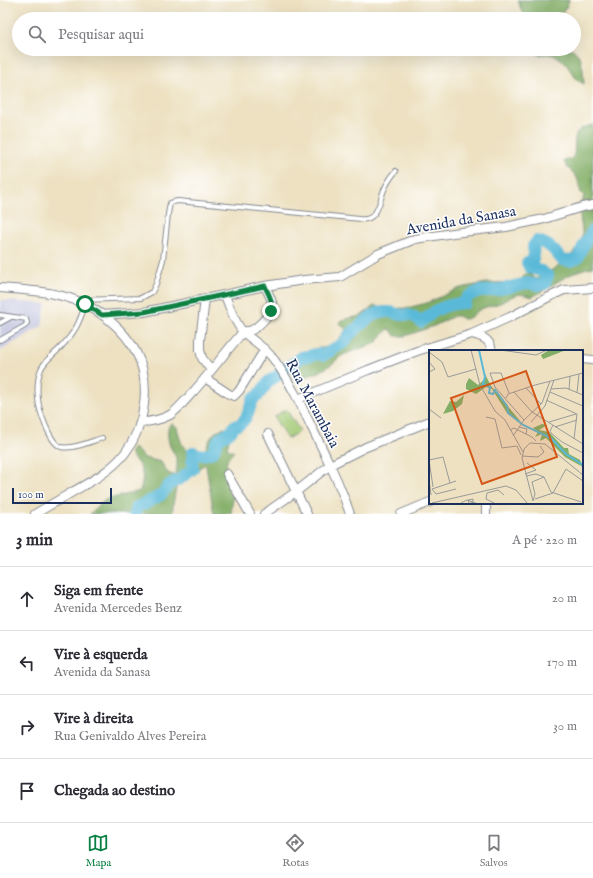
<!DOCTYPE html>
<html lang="pt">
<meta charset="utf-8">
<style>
body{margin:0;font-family:"IM FELL English",serif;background:#f2f2f3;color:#2b2b33}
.scale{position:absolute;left:12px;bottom:10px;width:100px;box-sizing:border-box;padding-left:4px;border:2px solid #1b2f5e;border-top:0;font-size:11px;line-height:14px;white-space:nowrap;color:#1b2f5e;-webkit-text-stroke:3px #fff;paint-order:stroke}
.stop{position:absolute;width:12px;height:12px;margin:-9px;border:3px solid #0b8043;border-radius:50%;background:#fff}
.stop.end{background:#0b8043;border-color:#fff;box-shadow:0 1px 4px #0008}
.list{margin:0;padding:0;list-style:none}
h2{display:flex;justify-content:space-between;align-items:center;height:52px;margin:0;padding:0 16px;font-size:17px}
h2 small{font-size:13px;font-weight:400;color:#7c7c81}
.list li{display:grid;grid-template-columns:26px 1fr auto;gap:12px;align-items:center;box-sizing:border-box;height:64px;padding:0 16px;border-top:1px solid #e1e1e2}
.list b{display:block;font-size:15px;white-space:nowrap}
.list p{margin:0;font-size:13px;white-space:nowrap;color:#7c7c81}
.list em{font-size:13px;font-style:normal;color:#7c7c81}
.icon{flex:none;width:22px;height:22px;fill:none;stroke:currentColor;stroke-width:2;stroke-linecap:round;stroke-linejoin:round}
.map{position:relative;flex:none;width:593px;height:514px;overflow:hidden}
.search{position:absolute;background:#fff;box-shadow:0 4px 16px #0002;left:12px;right:12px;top:12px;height:44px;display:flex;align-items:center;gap:10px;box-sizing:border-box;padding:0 14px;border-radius:22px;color:#7c7c81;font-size:15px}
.sheet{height:308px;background:#fff}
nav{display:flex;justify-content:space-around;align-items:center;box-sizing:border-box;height:56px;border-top:1px solid #e1e1e2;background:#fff;font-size:11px;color:#7c7c81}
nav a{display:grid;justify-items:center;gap:2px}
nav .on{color:#0b8043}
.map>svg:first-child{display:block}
</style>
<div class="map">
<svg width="593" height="514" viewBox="0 0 593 514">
<rect width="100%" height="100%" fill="#fff"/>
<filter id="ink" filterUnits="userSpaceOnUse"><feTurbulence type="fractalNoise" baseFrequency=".025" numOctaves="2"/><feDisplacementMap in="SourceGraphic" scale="8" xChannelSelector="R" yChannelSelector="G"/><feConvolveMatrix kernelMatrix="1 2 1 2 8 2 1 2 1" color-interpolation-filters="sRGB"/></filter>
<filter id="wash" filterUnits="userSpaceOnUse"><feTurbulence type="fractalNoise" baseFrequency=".012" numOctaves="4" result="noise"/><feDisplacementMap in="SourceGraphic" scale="16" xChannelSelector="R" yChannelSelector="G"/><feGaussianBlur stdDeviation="0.9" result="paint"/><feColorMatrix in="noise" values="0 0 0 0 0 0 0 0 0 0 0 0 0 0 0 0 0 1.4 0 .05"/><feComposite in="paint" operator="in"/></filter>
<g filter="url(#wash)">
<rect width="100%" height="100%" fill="#ede1c1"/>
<path fill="#c1c2dd" d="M0 300 46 304 42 326 0 351Z"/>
<path fill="#a3c973" stroke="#5f7c68" d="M286 409 300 431 287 439 274 417Z"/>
<path fill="#82ad65" stroke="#4e6e62" d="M518 0H569L567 6 561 14 560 19H528L522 13Z
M534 49H573L580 57 583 70 584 84 577 80 566 64 557 56 548 54 539 55 534 52Z
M593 125V267C570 270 552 287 532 297 513 290 512 299 497 304 491 306 484 307 479 310 473 314 471 319 463 319L458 316H454L434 326 405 336H395L391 330 388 329 378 341 374 344C365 347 349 352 341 356 337 359 334 363 329 366 319 373 302 381 291 373L290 365C297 358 305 353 314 349 317 348 319 348 323 348 333 346 342 338 346 329L339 323 341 320 361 316 375 305 380 309 407 308 427 303 460 288 487 283 519 282 526 274H531L535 279C552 271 578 256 582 236 583 229 580 222 580 214 580 208 582 202 584 196 578 191 580 184 577 178 574 172 567 169 564 162L565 160C566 160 570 159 571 159 579 153 569 137 581 129 584 127 589 126 593 125Z
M170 424H173L177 427C180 438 181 451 195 453 198 454 202 453 204 451 206 449 206 447 207 445 212 436 213 431 224 428L228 430 230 435 227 449 234 451 227 460 226 465 233 497 231 514H214L206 466 205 464 177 484 174 498 172 514H90L105 500 140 491C143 483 144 472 139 465 135 459 128 456 132 448L135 449 145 458 161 462C165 468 167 476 175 475 177 470 178 464 176 458 175 454 172 451 170 446 168 440 166 430 170 424Z"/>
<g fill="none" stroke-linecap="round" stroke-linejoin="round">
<path stroke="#5ab9d8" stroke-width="12" d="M135 514 137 507 152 500 161 495 170 484 180 479 193 469 192 458 193 452C199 456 207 455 213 452 218 439 217 438 231 432L234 426C247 424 249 409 253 399L258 396 269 381 277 376 285 369 302 357 318 354 324 355 345 342 349 335 356 329 373 315 380 312H391L400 315H407L415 317 421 322C436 309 445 304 465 303L467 297 479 291H487L501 289 527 283 538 285 545 284 548 276 541 271 530 268 527 263 532 262 534 255 533 246 537 241C550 244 554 250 562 260L571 261 578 258C581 248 587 239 593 230"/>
</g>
</g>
<g filter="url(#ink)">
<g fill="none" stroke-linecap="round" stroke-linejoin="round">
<defs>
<path id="lane" d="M81 300 141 298 152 292 156 284 163 260 168 214 170 203 173 202 178 201 350 218C355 218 362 220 366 219 378 217 380 199 384 190 387 183 391 177 396 171
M85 305C79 324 75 332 61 347 55 354 45 360 41 369 37 379 37 389 38 399 39 411 50 443 61 447 72 450 92 441 102 438
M0 315 21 318 26 319 27 323 25 326 0 340
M0 323 11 317"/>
<path id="street" d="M0 288C25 290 51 291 75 300 99 309 124 329 136 352 152 383 145 426 125 453 112 470 92 481 74 491 61 499 48 506 35 514
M225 295C229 306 235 324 244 333 255 342 267 349 275 361 290 382 301 405 312 428 326 456 340 484 350 514
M205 299 200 340V350L202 358 211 370
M102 315 144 312 265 286 304 280 340 277 378 254 415 239 453 233 506 227 544 219 582 207 593 205
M472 334C483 337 490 339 492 351
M582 359 593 360
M205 378 229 394 234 396 239 391 265 349
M298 399 368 370 417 351 472 334 510 317 549 297 564 290 593 288
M141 422C151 422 160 420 170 415 179 409 186 399 194 391 211 372 226 351 243 332 246 331 249 331 252 330 259 326 274 312 272 303 271 297 267 291 265 286
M268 434 307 514
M227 474 250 514
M264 514 297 491 330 465 366 447 430 421
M401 514 430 502
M486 514V503"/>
</defs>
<use href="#lane" stroke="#848890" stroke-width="6"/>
<use href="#street" stroke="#848890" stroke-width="10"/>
<use href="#lane" stroke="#fff" stroke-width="4"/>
<use href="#street" stroke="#fff" stroke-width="8"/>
</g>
</g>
<g fill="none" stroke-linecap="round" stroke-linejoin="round" filter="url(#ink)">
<path stroke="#0b8043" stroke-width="5" d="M85 304 102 315 144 312 265 286C268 294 274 302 271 311"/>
</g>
<g text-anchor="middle" stroke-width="3" stroke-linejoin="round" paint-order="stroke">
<g font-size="15" fill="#1b2f5e" stroke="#fff">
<text transform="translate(461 220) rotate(-10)" y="5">Avenida da Sanasa</text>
<text transform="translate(313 403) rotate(62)" y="5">Rua Marambaia</text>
</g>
</g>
<g transform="translate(429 350)">
<rect width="154" height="154" fill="#ede1c1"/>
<path d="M120 0H137L114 9 112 5ZM56 24 62 36 92 72 78 63 63 39 57 37 47 44 37 39V34L40 28 49 35 55 30ZM35 45 33 54 24 61 14 64 21 51 27 52ZM113 74 118 75 110 80 120 82 135 98H139L140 104 151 110 154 117 136 107 117 88 111 91 113 84 106 87 109 82 104 78Z" fill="#82ad65"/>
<path fill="none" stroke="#5ab9d8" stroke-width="2" d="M50 0 56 27 54 34 61 37 60 43 64 44 66 40 78 56 79 63 94 75 122 88 137 104 154 115"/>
<path fill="none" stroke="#999a99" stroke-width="1" d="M42 0 51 35 66 61 76 70 94 102M71 0 107 5 118 0M0 2 13 12 19 27 47 19M0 12 6 19 0 22M97 38 112 54M122 39 137 38 154 45M140 40 141 26M85 42 103 62 154 94M121 42 154 56M80 43 72 23H61L66 37 95 70M148 43 150 24M77 48 79 44 106 35 154 23M117 50 148 64M0 59 12 68M57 67 66 69 73 98 88 96 92 105M102 72 116 56 125 30M120 72 147 64M124 75 121 81 122 83 133 92 154 103M90 77 98 79 97 84M126 77 148 70M81 80 85 78 103 87 107 91M84 86 95 70 113 53 121 31M145 89 148 64M93 106 109 107 115 102 111 96M0 110 14 107 21 133M0 110 4 137M96 124 107 120 98 113M97 126 107 124 115 127M0 129 2 145M27 139 7 144 3 139 27 131M106 149 124 143 137 119 154 131M104 151 93 108 95 99 101 93 116 94 154 125M104 151 106 144 103 132 115 127 122 142 152 152M3 153 77 136 87 140 99 154M32 153 38 150 49 154M40 154 44 152V149L39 150 40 153M67 154 57 149 58 143 69 140 75 145"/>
<path fill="#d45514" fill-opacity="0.15" stroke="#d45514" stroke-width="2" d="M97 21 128 107 53 134 22 48Z"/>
<rect width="154" height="154" fill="none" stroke="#1b2f5e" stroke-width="2"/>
</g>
</svg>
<div class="scale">100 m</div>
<div class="stop" style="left:85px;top:304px"></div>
<div class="stop end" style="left:271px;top:311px"></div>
<div class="search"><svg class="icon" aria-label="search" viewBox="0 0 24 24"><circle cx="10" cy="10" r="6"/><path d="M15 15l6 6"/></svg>Pesquisar aqui</div>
</div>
<section class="sheet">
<h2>3 min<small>A pé · 220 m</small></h2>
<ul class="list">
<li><svg class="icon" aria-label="ahead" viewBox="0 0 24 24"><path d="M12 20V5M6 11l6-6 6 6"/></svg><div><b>Siga em frente</b><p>Avenida Mercedes Benz</p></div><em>20 m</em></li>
<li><svg class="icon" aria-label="left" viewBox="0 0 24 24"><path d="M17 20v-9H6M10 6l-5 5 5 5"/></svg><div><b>Vire à esquerda</b><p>Avenida da Sanasa</p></div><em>170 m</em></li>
<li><svg class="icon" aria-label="right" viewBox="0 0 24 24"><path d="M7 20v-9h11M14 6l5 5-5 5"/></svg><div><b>Vire à direita</b><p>Rua Genivaldo Alves Pereira</p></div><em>30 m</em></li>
<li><svg class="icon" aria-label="arrive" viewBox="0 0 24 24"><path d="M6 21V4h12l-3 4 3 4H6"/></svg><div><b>Chegada ao destino</b></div></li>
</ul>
</section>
<nav>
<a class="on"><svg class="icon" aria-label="map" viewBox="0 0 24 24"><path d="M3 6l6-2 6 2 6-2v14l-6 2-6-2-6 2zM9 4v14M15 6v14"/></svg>Mapa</a>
<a><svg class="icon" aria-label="directions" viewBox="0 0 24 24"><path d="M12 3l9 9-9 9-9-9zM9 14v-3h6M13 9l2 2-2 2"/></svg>Rotas</a>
<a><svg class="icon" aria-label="saved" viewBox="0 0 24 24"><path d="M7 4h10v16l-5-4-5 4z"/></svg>Salvos</a>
</nav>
